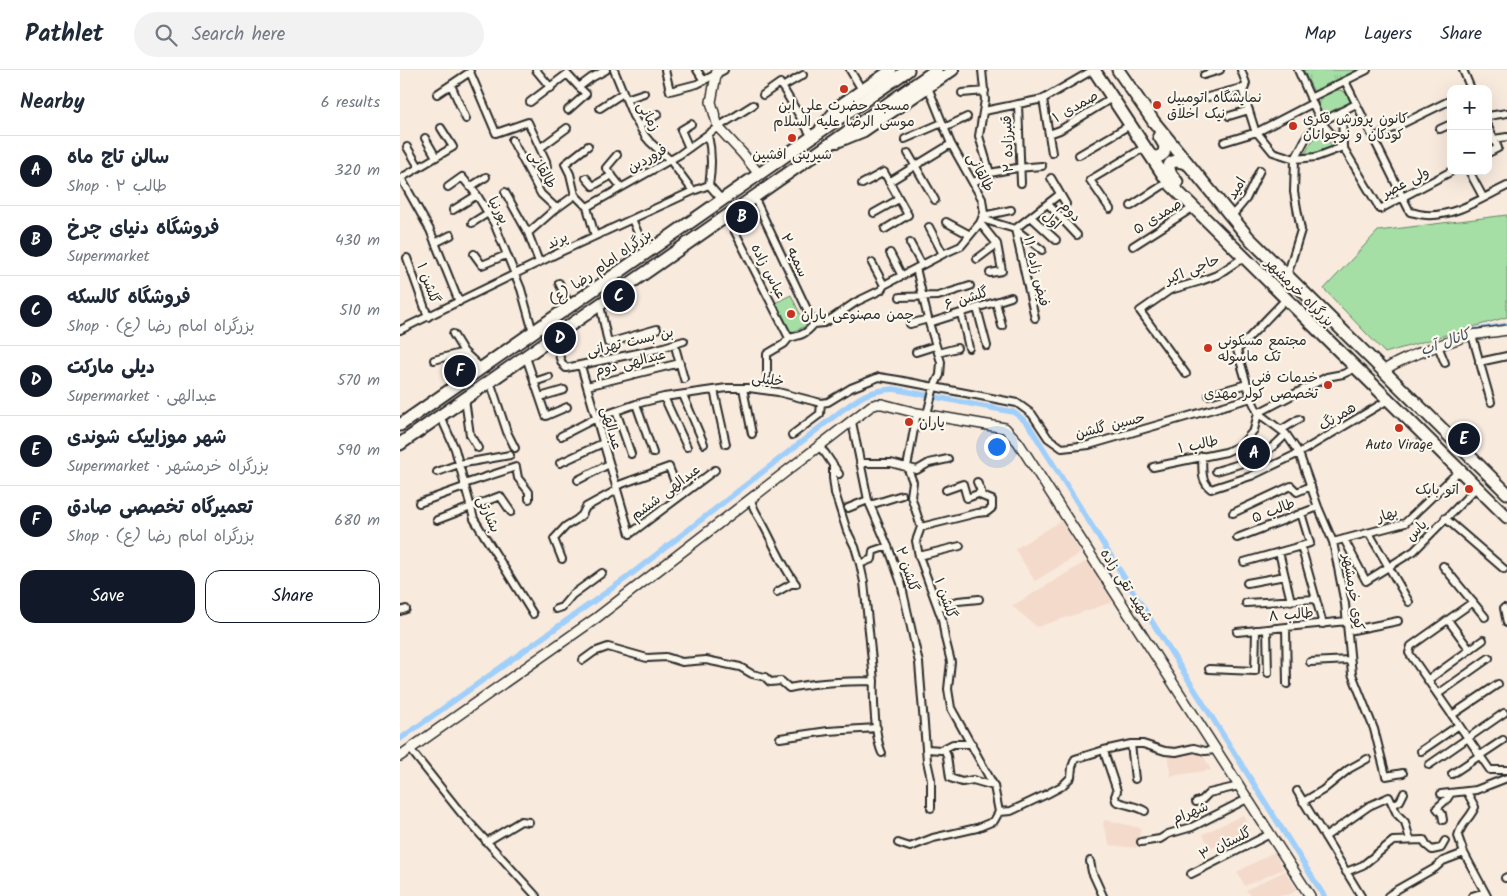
<!DOCTYPE html>
<meta charset="utf-8">
<style>
body{margin:0;font-family:Kalam,"Playpen Sans Arabic",sans-serif;background:#f2f2f3;color:#1f2937}
.controls{position:absolute;right:15px;top:15px;display:grid;overflow:hidden;border-radius:10px;box-shadow:0 5px 20px #0002}
.controls button{width:45px;height:45px;display:grid;place-items:center;padding:0;border:0;border-bottom:1px solid #e0e1e3;background:#fff;color:#1f2937;font:25px sans-serif}
.you{position:absolute;left:596px;top:376px;width:18px;height:18px;margin:-12px;border:4px solid #fff;border-radius:50%;background:#1a73e8;box-shadow:0 0 0 8px #1a73e833}
.badge{display:grid;place-items:center;width:32px;height:32px;border-radius:50%;background:#111827;color:#fff;font-size:16px;font-weight:700}
.pin{position:absolute;translate:-50% -50%;border:2px solid #fff;box-shadow:0 1px 5px #0006}
.list{margin:0;padding:0;list-style:none}
h2{display:flex;justify-content:space-between;align-items:center;height:65px;margin:0;padding:0 20px;font-size:21px}
h2 small{font-size:16px;font-weight:400;color:#747a83}
.list li{display:grid;grid-template-columns:32px 1fr auto;gap:15px;align-items:center;box-sizing:border-box;height:70px;padding:0 20px;border-top:1px solid #e0e1e3}
.list b{display:block;font-size:19px;white-space:nowrap}
.list p{margin:0;font-size:16px;white-space:nowrap;color:#747a83}
.list em{font-size:16px;font-style:normal;color:#747a83}
.actions{display:flex;gap:10px;padding:15px 20px}
.actions a{flex:1;padding:11px 0;border:1px solid #111827;border-radius:15px;text-align:center;font-size:18px;color:#111827}
.actions .main{background:#111827;color:#fff}
.icon{flex:none;width:28px;height:28px;fill:none;stroke:currentColor;stroke-width:2;stroke-linecap:round;stroke-linejoin:round}
.map{position:relative;flex:none;width:1107px;height:826px;overflow:hidden}
header{display:flex;align-items:center;gap:30px;box-sizing:border-box;height:70px;padding:0 25px;background:#fff;border-bottom:1px solid #e0e1e3}
header strong{font-size:24px}
nav{display:flex;gap:28px;margin-inline-start:auto;font-size:18px}
.search{width:350px;height:45px;background:#f2f2f3;display:flex;align-items:center;gap:12px;box-sizing:border-box;padding:0 18px;border-radius:28px;color:#747a83;font-size:19px}
main{display:flex}
aside{flex:1;background:#fff}
.map>svg:first-child{display:block}
</style>
<header>
<strong>Pathlet</strong>
<div class="search"><svg class="icon" aria-label="search" viewBox="0 0 24 24"><circle cx="10" cy="10" r="6"/><path d="M15 15l6 6"/></svg>Search here</div>
<nav><a>Map</a><a>Layers</a><a>Share</a></nav>
</header>
<main>
<aside>
<h2>Nearby<small>6 results</small></h2>
<ul class="list">
<li><span class="badge">A</span><div><b>سالن تاج ماه</b><p>Shop · طالب ۲</p></div><em>320 m</em></li>
<li><span class="badge">B</span><div><b>فروشگاه دنیای چرخ</b><p>Supermarket</p></div><em>430 m</em></li>
<li><span class="badge">C</span><div><b>فروشگاه کالسکه</b><p>Shop · بزرگراه امام رضا (ع)</p></div><em>510 m</em></li>
<li><span class="badge">D</span><div><b>دیلی مارکت</b><p>Supermarket · عبدالهی</p></div><em>570 m</em></li>
<li><span class="badge">E</span><div><b>شهر موزاییک شوندی</b><p>Supermarket · بزرگراه خرمشهر</p></div><em>590 m</em></li>
<li><span class="badge">F</span><div><b>تعمیرگاه تخصصی صادق</b><p>Shop · بزرگراه امام رضا (ع)</p></div><em>680 m</em></li>
</ul>
<div class="actions"><a class="main">Save</a><a>Share</a></div>
</aside>
<div class="map">
<svg width="1107" height="826" viewBox="0 0 1107 826">
<defs>
<pattern id="park-tufts" width="24" height="20" patternUnits="userSpaceOnUse" patternTransform="scale(1.25)"><rect width="24" height="20" fill="#a5dfa5"/><path d="M3 7l-1-3M5 7V3M7 7l1-3M15 17l-1-3M17 17v-4M19 17l1-3" fill="none" stroke="#8ec08e"/></pattern>
</defs>
<rect width="100%" height="100%" fill="#f8eadd"/>
<filter id="ink" filterUnits="userSpaceOnUse"><feTurbulence type="fractalNoise" baseFrequency=".02" numOctaves="2"/><feDisplacementMap in="SourceGraphic" scale="10" xChannelSelector="R" yChannelSelector="G"/><feConvolveMatrix kernelMatrix="1 2 1 2 8 2 1 2 1" color-interpolation-filters="sRGB"/></filter>
<g filter="url(#ink)">
<path fill="#f4dacb" d="M661 451 681 483 635 511 615 479Z
M687 491 713 532 637 557 612 536Z
M802 683 811 700 771 706 767 684Z
M843 745 850 760 810 779 803 764Z
M705 750 741 758 736 778 710 775 703 754Z
M874 782 883 799 845 816 837 802Z
M885 801 897 820 889 825 852 826 846 820Z"/>
<path fill="#a5dfa5" stroke="#688568" d="M937 20C945 20 948 24 950 32 946 39 932 46 923 44L918 38C917 27 928 24 937 20Z
M917 63H923L930 73 932 77C924 85 914 85 904 85Z
M1107 145V247L985 283 924 219 978 161Z
M391 225 406 256 390 263 375 233Z"/>
<path fill="url(#park-tufts)" stroke="#688568" d="M903 0H959L914 22Z"/>
<g fill="none" stroke-linecap="round" stroke-linejoin="round">
<path stroke="#9fcffb" stroke-width="5.5" d="M1072 261 1107 255
M0 669 225 509 441 341C462 326 467 321 494 319L613 342 619 346 628 354 924 826"/>
<defs>
<path id="street" d="M136 0 151 18
M214 0 233 46 245 66 250 72 270 90 293 121
M265 0 270 21 297 14 324 0
M297 0 304 11
M450 0 462 20
M582 0 585 30 579 66 590 103
M841 0 846 13 843 22 855 60 873 82 895 89 916 87 943 77
M898 0 921 52 943 77 980 139 1052 101
M1063 0 1071 19
M804 5 820 0
M945 11 1010 142C1016 143 1021 145 1026 145 1054 147 1082 128 1107 116
M51 15 66 49
M382 17 403 5
M562 23 585 21
M37 24 70 2 96 63 128 52 146 91 147 97 131 105
M363 25 380 13 412 67
M808 27 845 17
M910 28 967 0
M226 29 244 23
M643 29 652 83
M130 32 167 4 179 17 191 8 206 0
M618 34 621 113
M200 38 223 23
M168 40 186 24 179 17
M584 41 643 29 693 0
M942 41 943 77
M829 46 849 40
M1088 46 1107 43
M239 56 258 44
M1088 57 1098 78 1088 83
M41 58 53 77 1 108 30 160 59 232
M544 58 567 47
M1040 59 1051 54
M649 64 660 60 712 28
M308 65C312 82 312 97 309 115
M25 68 36 87
M973 68 1051 30
M505 69 542 53
M1094 69 1107 67
M112 70 141 124 156 138
M824 72 857 62 913 33
M7 77 19 97
M140 78 167 58
M289 78 281 60 291 54
M508 83 535 130
M217 85 206 98 221 117
M679 85 730 55
M1069 101 1083 127
M186 108 193 116 212 105
M651 108 666 134
M489 112 551 74
M574 112 590 103 617 98 642 96
M462 114 484 102 508 145 485 159
M48 117 62 107 77 125 94 153 121 219 133 262
M70 117 86 107
M105 122 128 163
M175 125 170 104 165 94 188 76
M354 127 414 254
M648 134 677 165
M731 136 768 112
M187 137 195 166
M710 139 690 110 745 77
M53 140 77 125
M474 143 499 129
M327 146 389 268
M583 146 611 140
M631 147 656 170
M831 147 846 129 860 100
M232 149 240 168 249 181
M582 149 615 159 660 124
M546 152 570 165
M72 153 88 143
M580 153 597 174 602 201 590 203
M529 157 543 184
M615 159 635 248
M615 159 642 180
M35 173 51 165
M510 173 522 195
M733 176 794 137
M490 183 502 206
M74 184 82 195 106 185
M7 188 28 247
M577 189 597 174
M139 192 128 163 153 141 175 125 187 137 279 85 318 57 353 35
M472 193 484 215
M516 198 529 253 541 292 540 305 534 317 527 344
M887 206 901 160 894 122 895 89 907 66 921 52 956 34
M159 213 170 236
M500 227 538 226 570 216
M886 229 837 280 851 328 858 343 886 364 899 383 918 437 933 472 945 534 952 604 974 659 986 706 1003 703
M596 232 602 256
M200 235 208 273 257 259
M577 238 587 276
M561 243 569 278
M529 253 611 227
M510 254 528 249
M0 260 156 184 293 121 309 115 322 130
M53 264 64 282 81 298
M158 264C158 275 157 290 166 298L257 279 284 271
M1072 265 1091 332
M1038 276 1045 293
M276 280 284 309
M516 282 535 276
M538 283 557 278
M126 287 146 346 167 337
M34 290 64 282
M1079 292 1107 286
M181 296 230 464 315 400
M786 304 740 241 770 220 801 211 817 205 844 187
M367 305V284L384 274 389 268C402 265 406 264 414 254L424 253 434 247 456 232 481 220 484 215 543 184 561 176 580 153 584 143 582 129 551 74 528 17
M90 311 107 362 115 378
M134 312 149 307
M187 316 280 293
M343 318 352 364
M314 320 326 374
M283 325 304 374
M809 325 847 314
M140 327 164 320
M264 327 287 377
M65 329 70 365 78 378
M236 334 253 383
M216 341 231 384
M517 343 507 397 513 412 511 426 521 457 516 471 519 486 542 549 545 568 551 592 548 619 551 638 594 716 599 742
M39 347 44 354 55 379 74 449 133 544
M452 352 468 430 489 479 501 513 519 593 527 691 531 709V738
M881 360 899 349
M392 365 420 344 421 333
M161 366 196 348 236 334 264 327 327 318H349L378 322 421 333 428 332 451 318 479 307 498 310 617 333 632 344 648 368 662 378 689 375 851 328
M419 377 425 383 439 404
M802 386C803 399 800 411 811 419L851 406 899 383 988 330
M160 393 203 373
M460 393H491L517 400 529 393 548 389
M433 394V408L435 423 447 461 455 477 460 494
M753 397 826 382 841 375 854 360 858 343 927 307 943 304 956 298
M816 401C845 393 865 388 886 364
M37 402 59 394 110 385
M178 410 209 394
M64 414 116 397 118 408 129 422V429
M216 416 269 397 274 410
M546 420 563 414 567 428 578 424 581 421
M351 429C353 441 360 448 365 458 375 477 383 497 396 514H391L377 522
M19 433 64 417
M470 435 502 425
M448 438 468 430
M833 443 891 416 897 422 911 416
M901 443 910 473 901 476 923 554
M1045 448 1104 499
M37 450 100 426 111 442
M521 457 577 443 587 442 592 438V430L582 426 581 421 577 412
M969 463 1009 532
M837 468 918 437
M944 469 966 511 1014 481 1077 417
M933 472 1005 453 1060 400
M879 482 891 531
M519 486 560 476
M162 489 154 469 166 456 176 450 182 445 186 437 217 420
M844 492 901 476
M1043 496 1085 547
M847 513 885 506
M1073 532 1011 576 1009 583 1090 700H1107
M846 533 916 529
M538 538 558 531 579 529
M1104 538 1107 553
M156 539 162 537 172 525 202 503
M0 541 6 539
M1048 550 1070 580
M886 557 887 614
M867 559 868 603
M948 561 998 551
M837 562 947 551
M183 590 194 582 208 577 247 588 266 587 282 592 306 590 340 597 352 604 365 607 370 612 381 611 389 618C417 612 445 611 474 611L464 512 460 494 472 489 473 481 488 476
M910 592 950 590
M809 599 855 601 856 560
M1028 610 1083 570
M474 611C473 628 475 668 482 683
M1038 624 1089 588
M1052 645 1098 614
M380 668 428 661 477 658
M731 674 735 709
M544 678 547 686 550 708 562 712 573 710 594 716
M10 679 61 743 136 826
M527 679 541 680 553 674H572
M704 680 706 688 717 721 715 726 716 731C724 735 738 736 745 741
M1021 681 1059 655
M1029 695 1104 643
M1052 704 1103 670
M897 721 961 826
M1067 722 1075 737C1070 749 1061 753 1058 766L1064 783 1087 826
M1041 724 1076 720 1107 708
M796 732 802 730 809 723 839 716
M903 732 923 720 949 699 967 689
M993 735 1000 731 1004 723
M1043 750 1042 744 1037 738 1047 729 1051 723
M925 767 969 736 989 727 997 744 1005 752 1010 770
M86 772 121 751 129 752
M741 772 760 769 768 764 792 757 847 729
M498 773 510 777 533 768 577 758 594 751 599 742 611 741 647 724 662 716 671 707 672 697 675 689 704 680 731 674H743L765 681 776 682 794 678 805 681 816 680
M690 791 692 802 703 826
M946 802 963 795 993 771 1024 770 1026 775 1032 780 1041 778 1045 771
M791 804 870 764
M1105 808 1107 807
M988 826 998 819 1035 798 1043 791 1064 783
M1072 826 1085 822"/>
<path id="secondary" d="M317 0 311 32 318 57 343 84 359 104
M984 301C995 290 1055 269 1072 265 1083 263 1095 262 1107 260
M0 686 195 549 471 336 477 334H482L517 343 605 358 618 372 910 826"/>
<path id="primary" d="M421 58 440 35 491 0
M437 72 464 61 553 0"/>
<path id="highway" d="M694 0 768 112 1107 447
M718 0 754 52 848 167 1107 423
M748 82C752 88 758 89 764 83L765 76 759 66
M777 112C775 109 771 106 770 102 765 88 781 90 789 95
M0 355 508 0
M0 374 536 0"/>
</defs>
<use href="#street" stroke="#2b2b2b" stroke-width="10"/>
<use href="#secondary" stroke="#2b2b2b" stroke-width="12"/>
<use href="#primary" stroke="#2b2b2b" stroke-width="14"/>
<use href="#highway" stroke="#2b2b2b" stroke-width="15"/>
<use href="#street" stroke="#fbf7ec" stroke-width="6"/>
<use href="#secondary" stroke="#fbf7ec" stroke-width="9"/>
<use href="#primary" stroke="#fbf7ec" stroke-width="10"/>
<use href="#highway" stroke="#fbf7ec" stroke-width="11"/>
</g>
</g>
<g fill="#c8321e" stroke="#fbf7ec" stroke-width="2">
<circle cx="444" cy="19" r="5"/>
<circle cx="757" cy="35" r="5"/>
<circle cx="893" cy="56" r="5"/>
<circle cx="392" cy="68" r="5"/>
<circle cx="391" cy="244" r="5"/>
<circle cx="808" cy="278" r="5"/>
<circle cx="928" cy="315" r="5"/>
<circle cx="509" cy="352" r="5"/>
<circle cx="999" cy="358" r="5"/>
<circle cx="1069" cy="419" r="5"/>
</g>
<g text-anchor="middle" stroke-width="4.5" stroke-linejoin="round" paint-order="stroke">
<g font-size="14" fill="#2b2b2b" stroke="#fbf7ec" text-anchor="start">
<text x="767" y="32">نمایشگاه اتومبیل<tspan x="767" dy="16">نیک اخلاق</tspan></text>
<text x="444" y="40" text-anchor="middle">مسجد حضرت علی ابن<tspan x="444" dy="16">موسی الرضا علیه السلام</tspan></text>
<text x="903" y="53">کانون پرورش فکری<tspan x="903" dy="16">کودکان و نوجوانان</tspan></text>
<text x="392" y="89" text-anchor="middle">شیرینی افشین</text>
<text x="401" y="249">چمن مصنوعی باران</text>
<text x="818" y="275">مجتمع مسکونی<tspan x="818" dy="16">تک ماسوله</tspan></text>
<text x="918" y="312" text-anchor="end">خدمات فنی<tspan x="918" dy="16">تخصصی کولر مهدی</tspan></text>
<text x="519" y="357">یاران</text>
<text x="999" y="379" text-anchor="middle">Auto Virage</text>
<text x="1059" y="424" text-anchor="end">اتو بابک</text>
</g>
<g font-size="14" fill="#2b2b2b" stroke="#fbf7ec">
<text transform="translate(675 36) rotate(-30)" y="5">صمدی ۱</text>
<text transform="translate(249 46) rotate(60)" y="5">زمانی</text>
<text transform="translate(607 74) rotate(-92)" y="5">قنبرزاده ۲</text>
<text transform="translate(247 88) rotate(-29)" y="5">فروردین</text>
<text transform="translate(143 99) rotate(60)" y="5">طالقانی</text>
<text transform="translate(581 102) rotate(62)" y="5">طالقانی</text>
<text transform="translate(1005 112) rotate(-28)" y="5">ولی عصر</text>
<text transform="translate(836 118) rotate(-59)" y="5">امید</text>
<text transform="translate(99 140) rotate(62)" y="5">پورنیا</text>
<text transform="translate(671 141) rotate(46)" y="5">دوم</text>
<text transform="translate(757 146) rotate(-32)" y="5">صمدی ۵</text>
<text transform="translate(652 150) rotate(42)" y="5">اول</text>
<text transform="translate(157 170) rotate(-25)" y="5">پرند</text>
<text transform="translate(395 185) rotate(65)" y="5">سمیه ۲</text>
<text transform="translate(200 197) rotate(-35)" y="5">بزرگراه امام رضا (ع)</text>
<text transform="translate(792 199) rotate(-22)" y="5">حاجی اکبر</text>
<text transform="translate(369 201) rotate(63)" y="5">عباس زاده</text>
<text transform="translate(637 201) rotate(77)" y="5">فیض زاده ۱۱</text>
<text transform="translate(29 213) rotate(70)" y="5">گلشن ۱</text>
<text transform="translate(900 222) rotate(45)" y="5">بزرگراه خرمشهر</text>
<text transform="translate(566 228) rotate(-18)" y="5">گلشن ۶</text>
<text transform="translate(230 271) rotate(-13)" y="5">بن بست تهرانی</text>
<text transform="translate(230 292) rotate(-14)" y="5">عبدالهی دوم</text>
<text transform="translate(368 309) rotate(8)" y="5">خلیلی</text>
<text transform="translate(937 346) rotate(-31)" y="5">همرنگ</text>
<text transform="translate(710 355) rotate(-14)" y="5">حسین گلشن</text>
<text transform="translate(212 358) rotate(74)" y="5">عبدالهی</text>
<text transform="translate(798 374) rotate(-12)" y="5">طالب ۱</text>
<text transform="translate(265 422) rotate(-37)" y="5">عبدالهی ششم</text>
<text transform="translate(873 440) rotate(-21)" y="5">طالب ۵</text>
<text transform="translate(89 444) rotate(66)" y="5">بشارتی</text>
<text transform="translate(987 444) rotate(-18)" y="5">بهار</text>
<text transform="translate(1016 460) rotate(-46)" y="5">یاس</text>
<text transform="translate(508 499) rotate(72)" y="5">گلشن ۲</text>
<text transform="translate(727 515) rotate(57)" y="5">شهید تقی زاده</text>
<text transform="translate(954 522) rotate(81)" y="5">کوی خرمشهر</text>
<text transform="translate(546 528) rotate(71)" y="5">گلشن ۱</text>
<text transform="translate(891 544) rotate(-5)" y="5">طالب ۸</text>
<text transform="translate(790 742) rotate(-22)" y="5">شهرام</text>
<text transform="translate(825 773) rotate(-26)" y="5">گلستان ۳</text>
</g>
<g font-size="15" font-style="italic" fill="#48545f" stroke="#fbf7ec">
<text transform="translate(1045 272) rotate(-20)" y="5">کانال آب</text>
</g>
</g>
</svg>
<div class="controls">
<button>+</button>
<button>−</button>
</div>
<div class="you"></div>
<div class="pin badge" style="left:854px;top:383px">A</div>
<div class="pin badge" style="left:342px;top:147px">B</div>
<div class="pin badge" style="left:219px;top:226px">C</div>
<div class="pin badge" style="left:160px;top:268px">D</div>
<div class="pin badge" style="left:1064px;top:369px">E</div>
<div class="pin badge" style="left:60px;top:301px">F</div>
</div>
</main>
